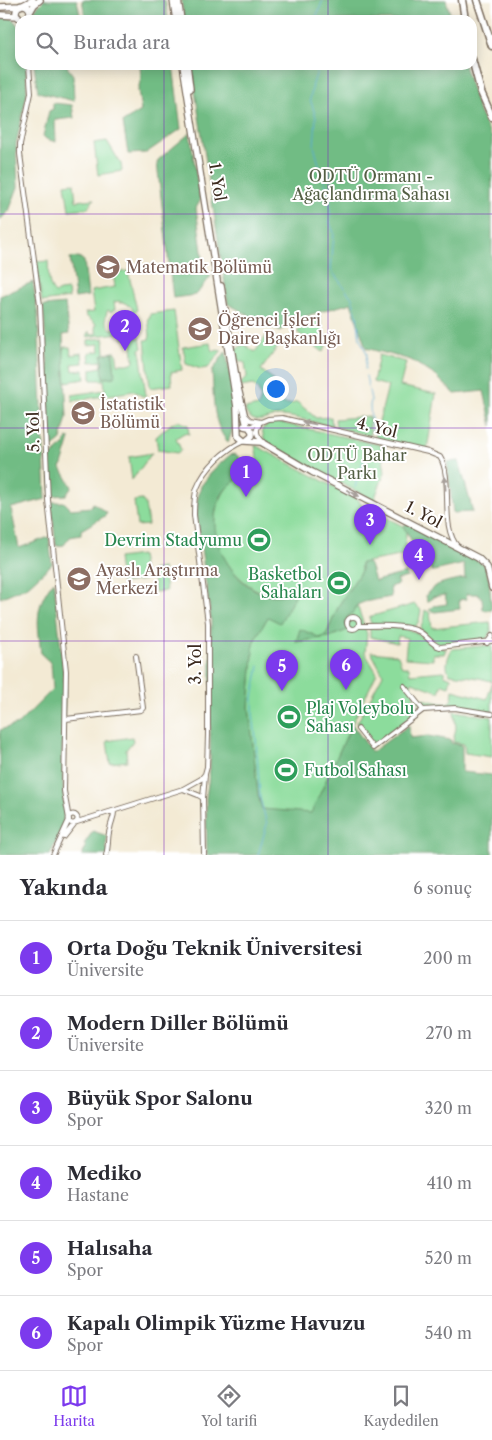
<!DOCTYPE html>
<html lang="tr">
<meta charset="utf-8">
<style>
body{margin:0;font-family:"Libre Caslon Text",serif;background:#f2f2f3;color:#2b2b33}
.you{position:absolute;left:275px;top:388px;width:18px;height:18px;margin:-12px;border:4px solid #fff;border-radius:50%;background:#1a73e8;box-shadow:0 0 0 8px #1a73e833}
.badge{display:grid;place-items:center;width:32px;height:32px;border-radius:50%;background:#7c3aed;color:#fff;font-size:16px;font-weight:700}
.pin{position:absolute;translate:-50% -41px;filter:drop-shadow(0 1px 2px #0008)}
.pin::after{content:'';position:absolute;top:26px;width:18px;height:15px;background:inherit;clip-path:polygon(0 0,100% 0,50% 100%)}
.list{margin:0;padding:0;list-style:none}
h2{display:flex;justify-content:space-between;align-items:center;height:65px;margin:0;padding:0 20px;font-size:21px}
h2 small{font-size:16px;font-weight:400;color:#7c7c81}
.list li{display:grid;grid-template-columns:32px 1fr auto;gap:15px;align-items:center;box-sizing:border-box;height:75px;padding:0 20px;border-top:1px solid #e1e1e2}
.list b{display:block;font-size:19px;white-space:nowrap}
.list p{margin:0;font-size:16px;white-space:nowrap;color:#7c7c81}
.list em{font-size:16px;font-style:normal;color:#7c7c81}
.icon{flex:none;width:28px;height:28px;fill:none;stroke:currentColor;stroke-width:2;stroke-linecap:round;stroke-linejoin:round}
.map{position:relative;flex:none;width:492px;height:855px;overflow:hidden}
.search{position:absolute;background:#fff;box-shadow:0 2px 12px #0003;left:15px;right:15px;top:15px;height:55px;display:flex;align-items:center;gap:12px;box-sizing:border-box;padding:0 18px;border-radius:15px;color:#7c7c81;font-size:19px}
.sheet{height:515px;background:#fff}
nav{display:flex;justify-content:space-around;align-items:center;box-sizing:border-box;height:70px;border-top:1px solid #e1e1e2;background:#fff;font-size:14px;color:#7c7c81}
nav a{display:grid;justify-items:center;gap:2px}
nav .on{color:#7c3aed}
.map>svg:first-child{display:block}
</style>
<div class="map">
<svg width="492" height="855" viewBox="0 0 492 855">
<rect width="100%" height="100%" fill="#fff"/>
<filter id="ink" filterUnits="userSpaceOnUse"><feTurbulence type="fractalNoise" baseFrequency=".02" numOctaves="2"/><feDisplacementMap in="SourceGraphic" scale="10" xChannelSelector="R" yChannelSelector="G"/><feConvolveMatrix kernelMatrix="1 2 1 2 8 2 1 2 1" color-interpolation-filters="sRGB"/></filter>
<filter id="wash" filterUnits="userSpaceOnUse"><feTurbulence type="fractalNoise" baseFrequency=".0096" numOctaves="4" result="noise"/><feDisplacementMap in="SourceGraphic" scale="20" xChannelSelector="R" yChannelSelector="G"/><feGaussianBlur stdDeviation="1.12" result="paint"/><feColorMatrix in="noise" values="0 0 0 0 0 0 0 0 0 0 0 0 0 0 0 0 0 1.4 0 .05"/><feComposite in="paint" operator="in"/></filter>
<g filter="url(#wash)">
<rect width="100%" height="100%" fill="#f3ead4"/>
<path fill="#8cdc9c" stroke="#64835d" d="M107 141 121 164 122 171 98 175 94 143Z
M74 183 76 201 94 199 88 208 69 210 65 184Z
M48 261C49 271 47 286 55 293L60 291 68 290 69 298 42 302 36 262Z
M128 271 137 310 133 314V317L128 319V314L133 309 129 305 128 306 127 304 122 302 120 304V301L114 302 115 309 111 312 108 310C104 317 105 323 111 329H114L115 327 119 328V333L87 337 88 332H90V335L97 333 95 329 96 324 86 316 85 313 94 312 91 291 115 287 113 273Z
M174 311 182 370 171 372 172 385 150 388 145 340H148L150 336 148 318H150V314Z
M320 316 326 347 323 352 297 332 310 321Z
M136 335V338L140 337 142 348 140 349 146 396H142L134 391 73 401 72 395 105 390 104 380H91V369L102 367 101 361 90 362 89 353 100 351 99 344 88 345V340L104 338 105 353 102 355 104 378 115 377 113 352H116L118 364H128L134 362 131 338 123 339V336Z
M267 335 282 341 261 370 273 379 270 387 272 396C279 404 288 406 297 402L316 418 331 417 332 426C315 423 298 417 282 416 272 415 264 422 255 420 249 418 246 414 245 409L258 406C263 398 260 390 253 385L241 387 240 384 247 377 245 363 236 359 234 351 244 344 255 352Z
M210 343 212 351 222 350 208 368 201 369 186 364 183 347Z
M65 347H70L71 355 82 353 83 363 72 364 73 371 84 370 85 379 66 382 63 355Z
M379 355 406 362 400 386 436 394 427 450 375 437 388 386 373 382Z
M369 416 370 436 336 427 335 419Z
M179 421 188 425 189 434 184 433 176 438 181 450 177 453 158 450 156 437 171 424Z
M277 422 381 445 385 472 374 500C337 481 297 464 264 439L262 429 269 424Z
M255 445 359 500 361 505 403 526 406 531 405 555 361 563V571L339 605 327 633 329 637 347 630 344 622C349 615 354 612 357 605L367 634 365 653 377 673 352 724 311 814 262 809 258 795 249 707 254 641 268 617 280 622 298 588C267 612 226 572 217 543 212 527 214 512 221 498 229 480 242 475 260 472Z
M152 453 132 480 129 457Z
M142 500 145 504 148 525 137 526 134 501Z
M141 555 145 580 121 583 118 558Z
M163 568 166 591 155 592 152 570Z
M415 604 421 610 419 621 415 627 407 625 371 624 369 617Z
M425 610 430 613 432 628 490 622 491 631 485 641 441 645 436 643 420 629 423 622Z
M370 628C384 629 402 626 415 632 428 637 428 649 446 649L444 654H433V660L405 658 407 638 398 636 397 643 370 637Z
M492 645V683L491 681C478 677 463 676 450 674 444 666 448 657 452 649Z
M371 652 398 655 402 667H409L410 674 444 671V675L451 678 449 686 442 684 439 692 412 682 410 687 414 692 413 701 420 709 374 745 357 723 383 674Z
M492 684V712L455 706 424 707 415 697 441 703H448L452 699 453 690 487 699Z
M454 711 492 717V757L465 753 464 744 453 742 456 728Z
M132 737 133 741 126 750 127 761 110 763 107 741Z"/>
<path fill="#71bc84" stroke="#567351" d="M44 0H77L81 20H32L35 9Z
M82 0H165L168 18 166 20H86Z
M181 0H446L452 20H184Z
M0 18H12L20 28V65H26L27 94 16 144 18 187 9 211 0 220Z
M34 65H69L67 67 73 75 74 101 38 92Z
M140 65H173L181 129 146 153 128 154 123 122 141 111 138 90 141 78Z
M191 65H464L479 112 492 138V426L484 391 455 394 436 376 411 360 366 348 351 303 306 316 279 331 228 304Z
M53 103 72 105 74 118 55 120 56 142 46 139 43 136 49 111 53 109Z
M190 133 200 201 196 208 204 266 211 276 196 295 173 298 157 163 159 159Z
M79 257 84 261 88 296 75 298 70 258Z
M33 282 38 316 46 499 11 508 19 548 49 537 52 564 28 586 0 598V296Z
M65 304 69 334 63 335 67 417 61 440 50 449 48 370 43 306Z
M226 351C230 379 241 415 228 442 211 424 214 394 212 371Z
M113 352 115 377 103 378 102 355Z
M67 438 70 439 61 468 72 487 66 495 51 496 49 458 64 445Z
M234 454C243 457 243 466 244 475 238 479 231 483 226 489 189 534 252 623 300 587L280 623 268 617 254 641 249 707 258 795 262 809 311 813 352 724 372 752 409 725 410 738 428 736 451 740V743L462 745V772L492 775V855H207L206 798 210 769 211 620 197 519V502L201 486 214 469 230 455Z
M459 461 473 512 453 513 447 462Z
M51 502H64L71 509 91 507 93 503 107 513 105 516 81 530V535L70 537 64 545 56 546Z
M407 523 484 564 489 580 492 610H483L482 598 477 594H466L467 599 459 600 460 609 435 612 429 610 433 606 447 604 445 595 432 597V599L427 602 426 595C435 582 450 581 465 578L464 564 434 571H432L430 567 423 569 424 572 418 574 415 571 412 575C406 564 412 556 414 545L403 526Z
M366 562 370 565 375 581 406 573 407 577 397 580 398 584 390 587 391 597 364 602 357 605 353 613 348 616 345 622 348 630 329 637 296 642 300 629 321 638 327 633 339 605 361 571V563Z
M54 581 65 689 62 755 64 815 63 826 50 855H0V730L18 724 53 689 51 663 41 654C38 624 33 606 54 581Z
M93 831 107 836 106 847 111 855H82L86 847 84 844Z"/>
<g fill="none" stroke-linecap="round" stroke-linejoin="round">
<path stroke="#58aad3" stroke-width="1" d="M315 20 323 0
M319 65 313 84 310 99 316 117 314 146 320 168 330 197V223L334 233 331 270 352 298 357 315 360 339 367 354 365 369
M366 376 371 400 370 406 372 432
M355 487 369 443
M258 855 267 824 260 798 256 739 253 714V697L259 666"/>
</g>
</g>
<g filter="url(#ink)">
<g fill="none" stroke-linecap="round" stroke-linejoin="round">
<defs>
<path id="street" d="M21 18V20
M28 20 29 15
M29 65 31 93 20 144V154L40 305 48 500 66 671 64 791 69 819
M245 415 250 420 261 422
M259 425C254 431 258 437 263 442
M249 427 268 419 282 418 428 452 440 457C454 479 439 527 458 547
M347 623a6 6 0 1 1 12 0a6 6 0 1 1-12 0Z
M359 626C375 626 404 624 418 631 427 635 430 644 440 647L492 641
M487 643 492 636
M404 686 423 710
M66 719 141 710 143 708 136 656
M358 729 373 748 423 710 455 708 492 714
M183 789 198 795 203 798
M68.5 819a4.5 4.5 0 1 1 9 0a4.5 4.5 0 1 1-9 0Z
M77 822 183 789 201 779 205 774 207 767 208 735V623L194 515C194 506 194 496 197 488 205 468 225 449 244 441
M64 837 75 823
M53 855 69 820
M106 855C109 846 107 837 110 829 111 822 114 818 114 812
M204 855 203 798 205 775"/>
<path id="secondary" d="M173 0 176 20
M178 0 181 20
M23 5 33 0
M16 12a7 7 0 1 1 14 0a7 7 0 1 1-14 0Z
M0 7 20 6
M30 12 34 5 40 0
M0 15 18 16
M183 65 237 407 238 436 244 441 261 442 312 472 478 558 487 567 492 588
M187 65 190 89
M221 286 237 384 247 426
M244 426 249 427 252 431V436L246 441"/>
<path id="primary" d="M462 0 465 20
M477 0 492 46
M472 59 481 92 492 117"/>
</defs>
<use href="#street" stroke="#7b6d5e" stroke-width="6"/>
<use href="#secondary" stroke="#7b6d5e" stroke-width="8"/>
<use href="#primary" stroke="#7b6d5e" stroke-width="9"/>
<use href="#street" stroke="#fff" stroke-width="4"/>
<use href="#secondary" stroke="#fff" stroke-width="5.5"/>
<use href="#primary" stroke="#fff" stroke-width="6"/>
</g>
<defs><path id="oneway-solid" d="M-6-.8H1V-3.2L6.5 0L1 3.2V.8H-6Z" transform="scale(1.25)"/></defs>
<g fill="#a79f9a">
<use href="#oneway-solid" transform="translate(309 423) rotate(-168)"/>
<use href="#oneway-solid" transform="translate(445 483) rotate(-94)"/>
<use href="#oneway-solid" transform="translate(353 493) rotate(27)"/>
</g>
</g>
<path fill="none" stroke="#7b2cbf" stroke-width="1" stroke-opacity="0.55" d="M164 0V20M328 0V20M164 65V855M328 65V855M0 214H492M0 428H492M0 641H492"/>
<defs>
<symbol id="university-disc" viewBox="-11 -11 22 22"><circle r="9.5" fill="#8d6e63" stroke="#fff"/><path d="M0-5L7-2L0 1L-7-2ZM-4 1L0 2.5L4 1V4Q0 6-4 4Z" fill="#fff"/></symbol>
<symbol id="stadium-disc" viewBox="-11 -11 22 22"><circle r="9.5" fill="#2e9e5b" stroke="#fff"/><path d="M0-5a6.5 5 0 1 0 0 10a6.5 5 0 1 0 0-10ZM-3.5-1.8h7v3.6h-7Z" fill="#fff"/></symbol>
</defs>
<g fill-rule="evenodd">
<use href="#university-disc" x="94" y="253" width="28" height="28"/>
<use href="#university-disc" x="186" y="315" width="28" height="28"/>
<use href="#university-disc" x="69" y="399" width="28" height="28"/>
<use href="#stadium-disc" x="245" y="526" width="28" height="28"/>
<use href="#university-disc" x="65" y="565" width="28" height="28"/>
<use href="#stadium-disc" x="325" y="569" width="28" height="28"/>
<use href="#stadium-disc" x="275" y="703" width="28" height="28"/>
<use href="#stadium-disc" x="272" y="756" width="28" height="28"/>
</g>
<g text-anchor="middle" stroke-width="4" stroke-linejoin="round" paint-order="stroke">
<g font-size="16" fill="#535f44" stroke="#fff">
<text x="371" y="182">ODTÜ Ormanı -<tspan x="371" dy="18">Ağaçlandırma Sahası</tspan></text>
<text x="357" y="461">ODTÜ Bahar<tspan x="357" dy="18">Parkı</tspan></text>
</g>
<g font-size="16" fill="#3b2a1e" stroke="#fff">
<text transform="translate(218 182) rotate(81)" y="6">1. Yol</text>
<text transform="translate(377 427) rotate(14)" y="6">4. Yol</text>
<text transform="translate(33 432) rotate(-91)" y="6">5. Yol</text>
<text transform="translate(424 514) rotate(28)" y="6">1. Yol</text>
<text transform="translate(195 664) rotate(-90)" y="6">3. Yol</text>
</g>
<g font-size="16" fill="#785e54" stroke="#fff" text-anchor="start">
<text x="126" y="273">Matematik Bölümü</text>
<text x="218" y="326">Öğrenci İşleri<tspan x="218" dy="18">Daire Başkanlığı</tspan></text>
<text x="100" y="410">İstatistik<tspan x="100" dy="18">Bölümü</tspan></text>
<text x="96" y="576">Ayaslı Araştırma<tspan x="96" dy="18">Merkezi</tspan></text>
</g>
<g font-size="16" fill="#27864d" stroke="#fff" text-anchor="end">
<text x="242" y="546">Devrim Stadyumu</text>
<text x="322" y="580">Basketbol<tspan x="322" dy="18">Sahaları</tspan></text>
<text x="306" y="714" text-anchor="start">Plaj Voleybolu<tspan x="306" dy="18">Sahası</tspan></text>
<text x="304" y="776" text-anchor="start">Futbol Sahası</text>
</g>
</g>
</svg>
<div class="you"></div>
<div class="pin badge" style="left:246px;top:497px">1</div>
<div class="pin badge" style="left:125px;top:351px">2</div>
<div class="pin badge" style="left:370px;top:545px">3</div>
<div class="pin badge" style="left:419px;top:580px">4</div>
<div class="pin badge" style="left:282px;top:691px">5</div>
<div class="pin badge" style="left:346px;top:690px">6</div>
<div class="search"><svg class="icon" aria-label="search" viewBox="0 0 24 24"><circle cx="10" cy="10" r="6"/><path d="M15 15l6 6"/></svg>Burada ara</div>
</div>
<section class="sheet">
<h2>Yakında<small>6 sonuç</small></h2>
<ul class="list">
<li><span class="badge">1</span><div><b>Orta Doğu Teknik Üniversitesi</b><p>Üniversite</p></div><em>200 m</em></li>
<li><span class="badge">2</span><div><b>Modern Diller Bölümü</b><p>Üniversite</p></div><em>270 m</em></li>
<li><span class="badge">3</span><div><b>Büyük Spor Salonu</b><p>Spor</p></div><em>320 m</em></li>
<li><span class="badge">4</span><div><b>Mediko</b><p>Hastane</p></div><em>410 m</em></li>
<li><span class="badge">5</span><div><b>Halısaha</b><p>Spor</p></div><em>520 m</em></li>
<li><span class="badge">6</span><div><b>Kapalı Olimpik Yüzme Havuzu</b><p>Spor</p></div><em>540 m</em></li>
</ul>
</section>
<nav>
<a class="on"><svg class="icon" aria-label="map" viewBox="0 0 24 24"><path d="M3 6l6-2 6 2 6-2v14l-6 2-6-2-6 2zM9 4v14M15 6v14"/></svg>Harita</a>
<a><svg class="icon" aria-label="directions" viewBox="0 0 24 24"><path d="M12 3l9 9-9 9-9-9zM9 14v-3h6M13 9l2 2-2 2"/></svg>Yol tarifi</a>
<a><svg class="icon" aria-label="saved" viewBox="0 0 24 24"><path d="M7 4h10v16l-5-4-5 4z"/></svg>Kaydedilen</a>
</nav>
